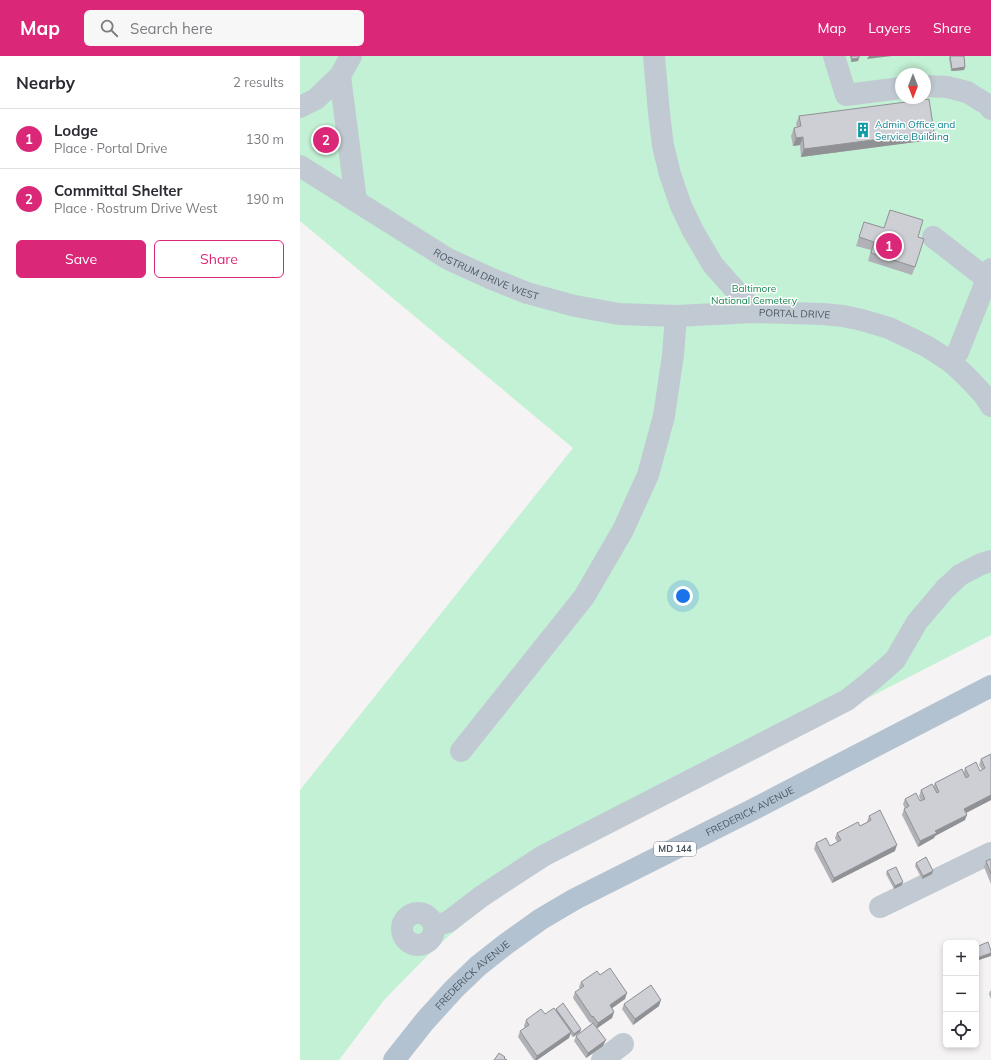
<!DOCTYPE html>
<meta charset="utf-8">
<style>
body{margin:0;font-family:Mulish,sans-serif;background:#f7f7f7;color:#2b2b33}
.controls{position:absolute;right:12px;bottom:12px;display:grid;overflow:hidden;border-radius:6px;box-shadow:0 2px 6px #0003}
.controls button{width:36px;height:36px;display:grid;place-items:center;padding:0;border:0;border-bottom:1px solid #e1e1e2;background:#fff;color:#2b2b33;font:20px sans-serif}
.compass{position:absolute;left:595px;top:12px;width:36px;height:36px;border-radius:50%;background:#fff;box-shadow:0 2px 6px #0003;rotate:180deg}
.you{position:absolute;left:383px;top:540px;width:14px;height:14px;margin:-10px;border:3px solid #fff;border-radius:50%;background:#1a73e8;box-shadow:0 0 0 6px #1a73e833}
.badge{display:grid;place-items:center;width:26px;height:26px;border-radius:50%;background:#db2777;color:#fff;font-size:13px;font-weight:700}
.pin{position:absolute;translate:-50% -50%;border:2px solid #fff;box-shadow:0 1px 4px #0006}
.list{margin:0;padding:0;list-style:none}
h2{display:flex;justify-content:space-between;align-items:center;height:52px;margin:0;padding:0 16px;font-size:17px}
h2 small{font-size:13px;font-weight:400;color:#7c7c81}
.list li{display:grid;grid-template-columns:26px 1fr auto;gap:12px;align-items:center;box-sizing:border-box;height:60px;padding:0 16px;border-top:1px solid #e1e1e2}
.list b{display:block;font-size:15px;white-space:nowrap}
.list p{margin:0;font-size:13px;white-space:nowrap;color:#7c7c81}
.list em{font-size:13px;font-style:normal;color:#7c7c81}
.actions{display:flex;gap:8px;padding:12px 16px}
.actions a{flex:1;padding:9px 0;border:1px solid #db2777;border-radius:6px;text-align:center;font-size:14px;color:#db2777}
.actions .main{background:#db2777;color:#fff}
.icon{flex:none;width:22px;height:22px;fill:none;stroke:currentColor;stroke-width:2;stroke-linecap:round;stroke-linejoin:round}
.map{position:relative;flex:none;width:691px;height:1004px;overflow:hidden}
header{display:flex;align-items:center;gap:24px;box-sizing:border-box;height:56px;padding:0 20px;background:#db2777;color:#fff}
header strong{font-size:19px}
nav{display:flex;gap:22px;margin-inline-start:auto;font-size:14px}
.search{width:280px;height:36px;background:#f7f7f7;display:flex;align-items:center;gap:10px;box-sizing:border-box;padding:0 14px;border-radius:6px;color:#7c7c81;font-size:15px}
main{display:flex}
aside{flex:1;background:#fff}
.map>svg:first-child{display:block}
</style>
<header>
<strong>Map</strong>
<div class="search"><svg class="icon" aria-label="search" viewBox="0 0 24 24"><circle cx="10" cy="10" r="6"/><path d="M15 15l6 6"/></svg>Search here</div>
<nav><a>Map</a><a>Layers</a><a>Share</a></nav>
</header>
<main>
<aside>
<h2>Nearby<small>2 results</small></h2>
<ul class="list">
<li><span class="badge">1</span><div><b>Lodge</b><p>Place · Portal Drive</p></div><em>130 m</em></li>
<li><span class="badge">2</span><div><b>Committal Shelter</b><p>Place · Rostrum Drive West</p></div><em>190 m</em></li>
</ul>
<div class="actions"><a class="main">Save</a><a>Share</a></div>
</aside>
<div class="map">
<svg width="691" height="1004" viewBox="0 0 691 1004">
<rect width="100%" height="100%" fill="#f5f3f3"/>
<path fill="#c3f1d5" fill-rule="evenodd" d="M0 0H691V579L285 787 187 847 134 893 84 944 39 1004H0V734L273 392 0 165ZM601 18H625V42H601Z"/>
<g fill="none" stroke-linecap="round" stroke-linejoin="round">
<g stroke="#c1cad2" stroke-width="22">
<path d="M354 0 359 57 363 90 370 118 381 150 393 175 413 209 455 256"/>
<path d="M534 0 546 39 601 32"/>
<path d="M40 20 56 145"/>
<path d="M625 30 647 31 667 36 688 49 691 53"/>
<path d="M0 51 16 43 40 20 51 0"/>
<path id="s1" d="M0 110 148 203 192 223 227 237 275 250 319 258 376 260 455 256 523 258 543 260 562 264 589 272 612 283 628 291 651 306 667 321 683 338 691 350"/>
<path d="M633 181 687 223"/>
<path d="M651 306 658 296 691 213"/>
<path d="M161 695 284 541 323 474 348 419 364 360 373 299 376 260"/>
<path d="M580 851 691 797"/>
<circle cx="118" cy="873" r="16"/>
<path d="M134 870 148 866 182 840 243 800 547 644 571 625 595 604 617 566 645 533 660 519 681 508 691 505"/>
<path d="M302 1004 323 988"/>
</g>
<path stroke="#b3c2d1" stroke-width="22" id="s2" d="M94 1004 125 965 154 933 178 910 206 888 241 863 275 843 452 754 691 630"/>
</g>
<path fill="#b0b2b7" d="M550 0H559L558 5 551 6Z
M650 0H664L665 11 664 14 651 15 649 2Z
M499 60 631 84 501 101 500 89 493 90 491 80 494 72 497 71 496 68Z
M19 73 35 90 34 93 20 94 18 76Z
M590 154 618 181 615 211 612 219 568 205 571 194 556 190 564 166 584 172Z
M691 698V744L666 757 665 764 635 780 634 782 618 791 602 759 604 753H605L603 748 605 743 620 745H621L619 740 621 734 633 731 635 727 664 716 665 712 680 715 682 714 679 709 681 703Z
M569 760 595 795 532 827 514 793 516 787 530 790 537 786 535 782 537 777 560 770 567 766Z
M691 803V828L684 811 686 805Z
M616 807 632 818 622 823 615 810Z
M587 815 602 829 594 833 586 818Z
M300 919 325 943 312 952 314 956 312 962 297 972 303 990 286 1002 274 985 276 980 292 968 291 966 290 967 273 942 275 936 280 933 279 931 281 926Z
M690 935H691V943L689 938Z
M324 948 359 950 333 969 322 953Z
M256 953 281 973 280 976 273 981 270 978 269 982 237 1004H234L218 981 220 975 225 972 224 970 226 964 245 958 255 954Z"/>
<path fill="#909195" d="M569 0H592L567 3Z
M559 2 558 5 551 6 552 3Z
M665 11 664 14 651 15 652 13Z
M634 76 631 84 501 101 504 93Z
M503 81 500 89 493 90 496 82Z
M35 90 34 93 20 94 21 92Z
M691 739V744L662 759 664 753Z
M667 759 665 764 635 780 634 782 618 791 620 785 635 775Z
M597 789 595 795 532 827 534 822Z
M633 815 632 818 622 823 623 820Z
M603 826 602 829 594 833 595 830Z
M691 897V900L676 905 677 902Z
M327 937 325 943 308 955 310 949Z
M361 944 359 950 333 969 335 963Z
M314 956 312 962 296 973 298 967Z
M281 973 280 976 273 981 274 978Z
M271 976 269 982 237 1004H235L237 1000Z
M306 984 303 990 286 1002 288 997Z"/>
<path fill="#cdcfd5" stroke="#909195" d="M551 0H559V2L552 3Z
M650 0H664L665 11 652 13Z
M629 43 634 76 504 93 503 81 496 82 494 72 501 70 499 60Z
M33 71 35 90 21 92 19 73Z
M590 154 623 164 618 181 624 183 615 211 571 197 574 186 559 181 564 166 584 172Z
M691 698V739L664 753 667 759 635 775 637 777 620 785 604 753 609 750 605 743 616 737 620 745 625 743 621 734 632 728 637 737 639 736 635 727 662 713 666 722 669 720 665 712 676 706 680 715 685 712 681 703Z
M580 754 597 789 534 822 516 787 526 782 530 790 541 784 537 777 558 766 560 770 566 767 571 764 569 760Z
M626 801 633 815 623 820 616 807Z
M691 803V818L686 805Z
M596 811 603 826 595 830 587 815Z
M688 886 691 895V897L677 902 676 900V891Z
M310 912 327 937 310 949 314 956 298 967 293 960 292 961 275 936 284 930 281 926 297 915 300 919Z
M351 929 361 944 335 963 324 948Z
M263 947 281 973 274 978 256 953Z
M254 952 271 976 237 1000 220 975 229 969 226 964 241 953 245 958Z
M293 967 306 984 288 997 276 980Z
M199 997 205 1001 204 1002 207 1004H194Z"/>
<defs>
<symbol id="building-bare" viewBox="-9 -9 18 18"><path d="M-4-6H4V6H1V3H-1V6H-4ZM-2.5-4.3h1.7v1.8h-1.7ZM.8-4.3h1.7v1.8H.8ZM-2.5-1h1.7V.8h-1.7ZM.8-1h1.7V.8H.8Z" fill="#0f9aa8" stroke="#fff" stroke-width="2.5" paint-order="stroke"/></symbol>
</defs>
<g fill-rule="evenodd">
<use href="#building-bare" x="552" y="63" width="22" height="22"/>
</g>
<g text-anchor="middle" stroke-width="3" stroke-linejoin="round" paint-order="stroke">
<rect fill="#fff" stroke="#808990" stroke-width="1" x="354" y="786" width="42" height="14" rx="3"/>
<g font-size="9" font-weight="bold" fill="#4a5661">
<text x="375" y="796">MD 144</text>
</g>
<g font-size="10" fill="#0d838f" stroke="#fff" text-anchor="start">
<text x="575" y="72">Admin Office and<tspan x="575" dy="12">Service Building</tspan></text>
</g>
<g font-size="10" fill="#4a5661" stroke="#fff">
<text dy="4" stroke="none"><textPath href="#s1" startOffset="216">ROSTRUM DRIVE WEST</textPath></text>
<text dy="4" stroke="none"><textPath href="#s1" startOffset="531">PORTAL DRIVE</textPath></text>
<text dy="4" stroke="none"><textPath href="#s2" startOffset="440">FREDERICK AVENUE</textPath></text>
<text dy="4" stroke="none"><textPath href="#s2" startOffset="116">FREDERICK AVENUE</textPath></text>
</g>
<g font-size="10" fill="#17864f" stroke="#fff">
<text x="454" y="236">Baltimore<tspan x="454" dy="12">National Cemetery</tspan></text>
</g>
</g>
</svg>
<div class="controls">
<button>+</button>
<button>−</button>
<button><svg class="icon" aria-label="locate" viewBox="0 0 24 24"><circle cx="12" cy="12" r="6"/><path d="M12 2v4M12 18v4M2 12h4M18 12h4"/></svg></button>
</div>
<svg class="compass" viewBox="-18 -18 36 36"><path d="M0-13l5 13h-10z" fill="#e53935"/><path d="M0 13l5-13h-10z" fill="#7c7c81"/></svg>
<div class="you"></div>
<div class="pin badge" style="left:589px;top:190px">1</div>
<div class="pin badge" style="left:26px;top:84px">2</div>
</div>
</main>
